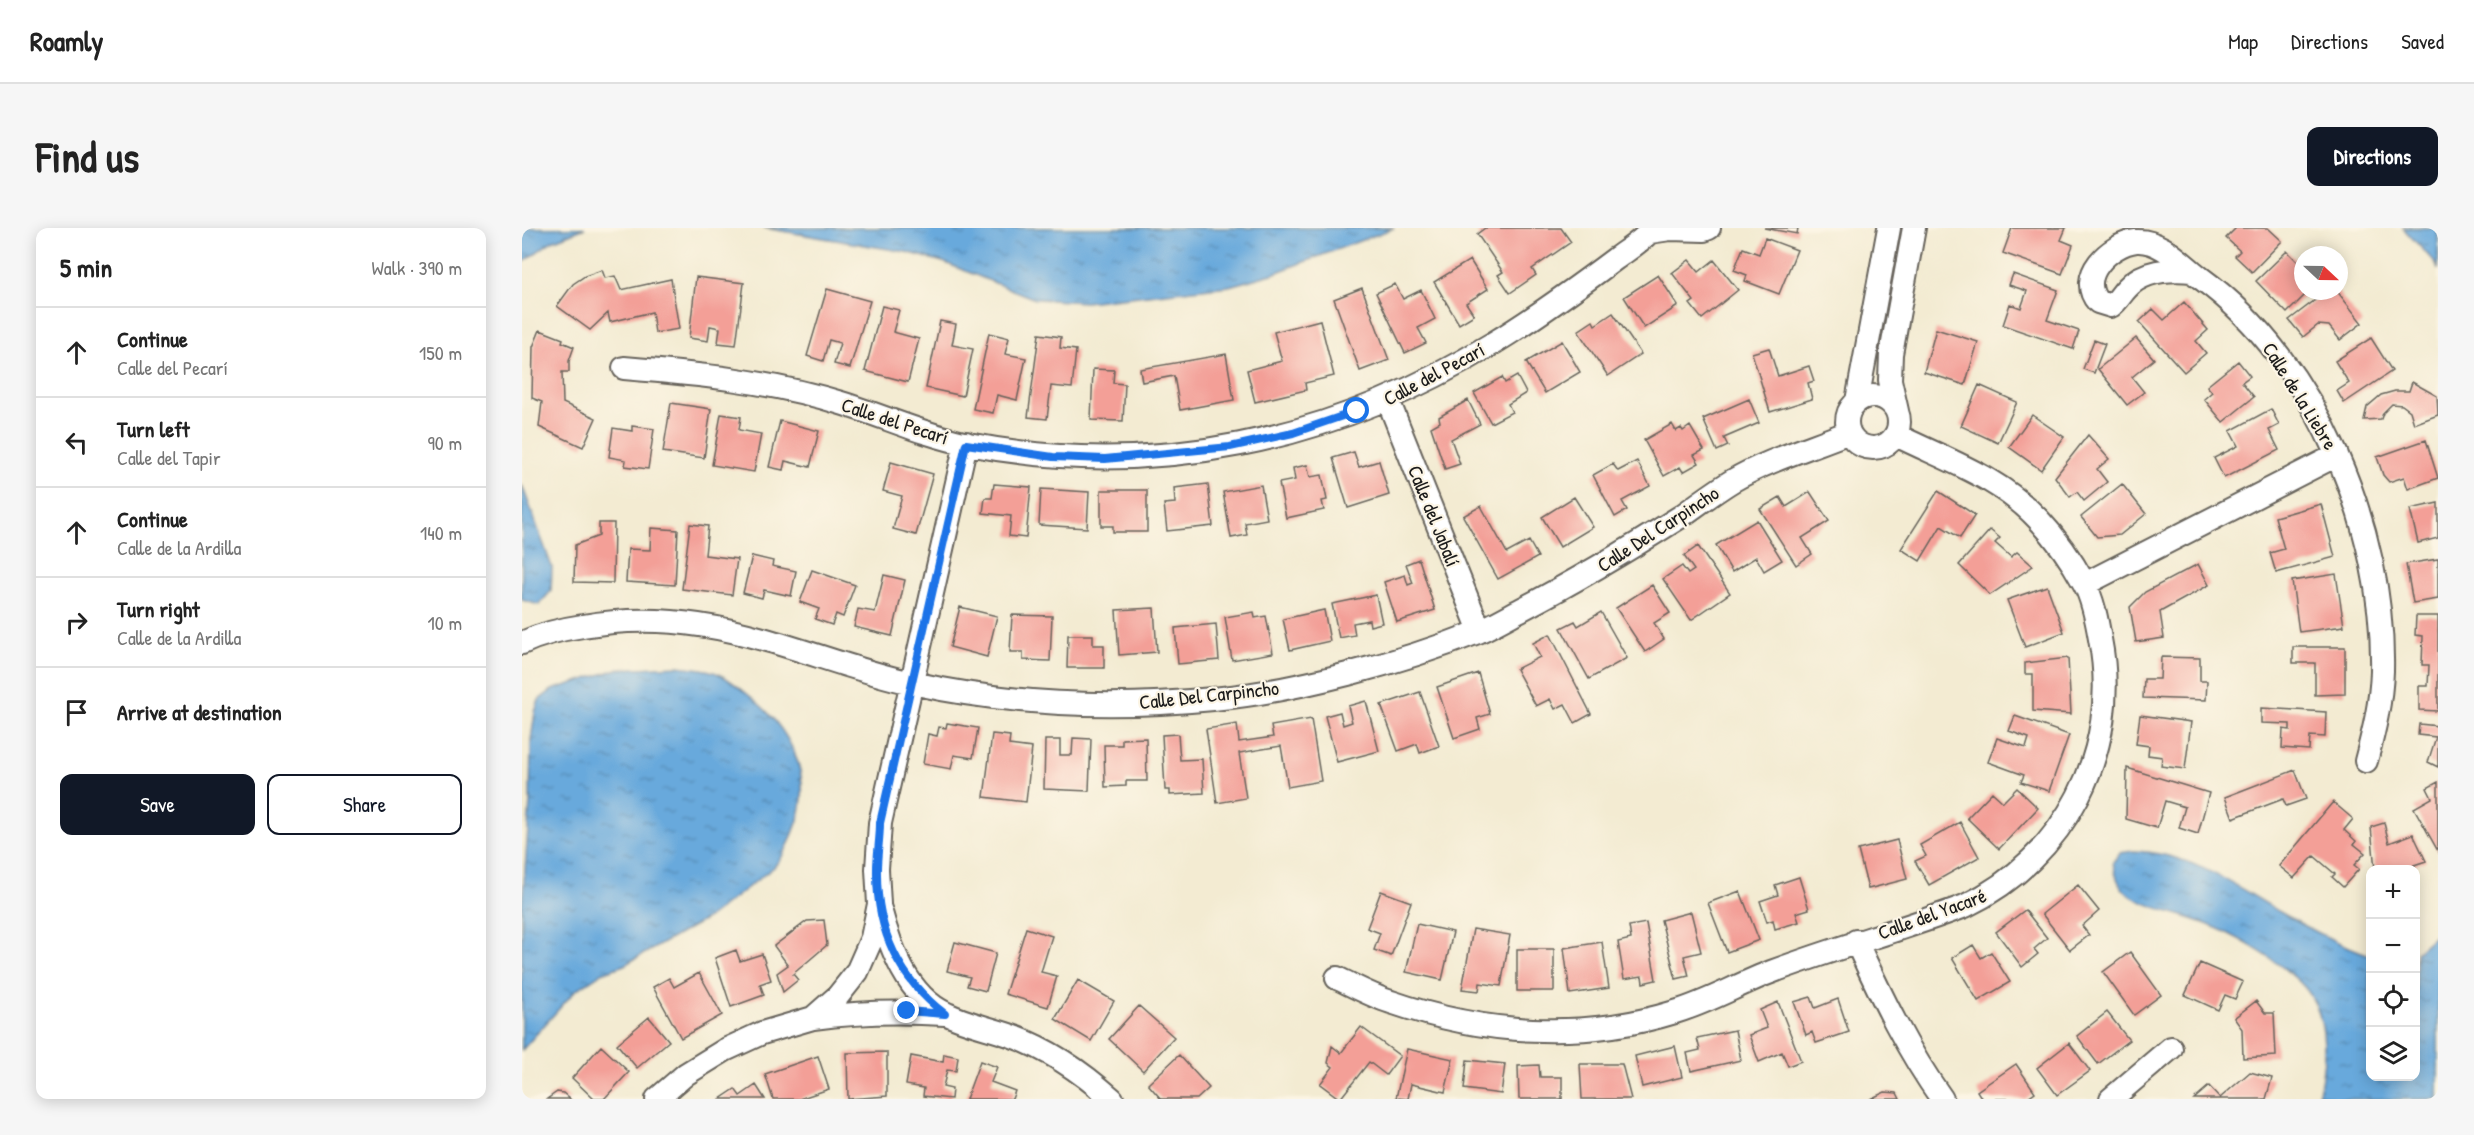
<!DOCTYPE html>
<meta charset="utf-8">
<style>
body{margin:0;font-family:"Patrick Hand",sans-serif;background:#f6f6f6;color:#222}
.controls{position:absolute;right:18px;bottom:18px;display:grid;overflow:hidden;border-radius:12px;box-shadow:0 3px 15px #0003}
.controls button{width:54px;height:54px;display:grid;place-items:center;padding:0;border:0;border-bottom:2px solid #e0e0e0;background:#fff;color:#222;font:30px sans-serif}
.compass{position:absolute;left:1772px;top:18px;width:54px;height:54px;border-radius:50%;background:#fff;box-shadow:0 3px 15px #0003;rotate:112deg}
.stop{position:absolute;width:18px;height:18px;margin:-14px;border:4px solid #1a73e8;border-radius:50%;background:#fff}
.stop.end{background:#1a73e8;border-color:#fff;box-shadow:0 2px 6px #0008}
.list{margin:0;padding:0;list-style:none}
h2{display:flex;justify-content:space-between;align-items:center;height:78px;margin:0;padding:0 24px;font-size:26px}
h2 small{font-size:20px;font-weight:400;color:#767676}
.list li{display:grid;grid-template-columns:39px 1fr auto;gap:18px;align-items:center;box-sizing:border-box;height:90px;padding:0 24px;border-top:2px solid #e0e0e0}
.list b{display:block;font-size:22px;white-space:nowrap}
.list p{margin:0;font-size:20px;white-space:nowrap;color:#767676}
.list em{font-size:20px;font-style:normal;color:#767676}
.actions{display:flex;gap:12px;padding:18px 24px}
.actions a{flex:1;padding:14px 0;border:2px solid #111827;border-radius:12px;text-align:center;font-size:21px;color:#111827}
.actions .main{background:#111827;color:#fff}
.icon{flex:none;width:33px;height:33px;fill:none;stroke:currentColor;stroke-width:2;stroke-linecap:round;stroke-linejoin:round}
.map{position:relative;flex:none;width:1916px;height:871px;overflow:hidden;border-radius:12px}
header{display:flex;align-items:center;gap:36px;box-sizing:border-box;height:84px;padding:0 30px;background:#fff;border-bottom:2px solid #e0e0e0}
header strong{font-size:28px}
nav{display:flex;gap:33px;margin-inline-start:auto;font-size:21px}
.intro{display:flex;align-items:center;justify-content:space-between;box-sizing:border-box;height:144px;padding:0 36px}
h1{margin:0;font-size:42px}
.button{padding:15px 27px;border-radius:12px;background:#111827;color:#fff;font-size:21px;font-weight:700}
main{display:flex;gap:36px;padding:0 36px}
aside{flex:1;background:#fff;border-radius:12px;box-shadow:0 3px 15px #0003}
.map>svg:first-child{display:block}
</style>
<header>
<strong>Roamly</strong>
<nav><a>Map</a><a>Directions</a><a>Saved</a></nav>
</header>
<div class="intro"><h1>Find us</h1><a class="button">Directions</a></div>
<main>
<aside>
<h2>5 min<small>Walk · 390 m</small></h2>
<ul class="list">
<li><svg class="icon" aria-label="ahead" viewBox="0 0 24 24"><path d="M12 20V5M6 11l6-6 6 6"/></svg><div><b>Continue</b><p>Calle del Pecarí</p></div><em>150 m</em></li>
<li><svg class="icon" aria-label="left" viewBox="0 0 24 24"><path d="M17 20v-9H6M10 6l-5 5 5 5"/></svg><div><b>Turn left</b><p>Calle del Tapir</p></div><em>90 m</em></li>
<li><svg class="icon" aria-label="ahead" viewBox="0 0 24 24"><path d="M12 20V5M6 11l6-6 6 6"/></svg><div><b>Continue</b><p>Calle de la Ardilla</p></div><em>140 m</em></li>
<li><svg class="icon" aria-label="right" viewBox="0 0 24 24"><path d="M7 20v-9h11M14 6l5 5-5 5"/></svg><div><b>Turn right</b><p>Calle de la Ardilla</p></div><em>10 m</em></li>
<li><svg class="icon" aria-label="arrive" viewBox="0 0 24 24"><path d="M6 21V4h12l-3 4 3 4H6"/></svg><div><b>Arrive at destination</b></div></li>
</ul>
<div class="actions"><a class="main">Save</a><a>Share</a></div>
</aside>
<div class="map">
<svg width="1916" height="871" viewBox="0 0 1916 871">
<defs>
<pattern id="water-ripples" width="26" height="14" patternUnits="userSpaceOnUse" patternTransform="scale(1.5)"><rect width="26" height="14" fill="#68a9dc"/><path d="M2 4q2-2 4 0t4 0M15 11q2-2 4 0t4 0" fill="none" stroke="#5589b2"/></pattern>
</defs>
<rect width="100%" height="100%" fill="#fcf5e5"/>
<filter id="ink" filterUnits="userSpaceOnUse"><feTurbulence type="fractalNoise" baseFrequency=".0167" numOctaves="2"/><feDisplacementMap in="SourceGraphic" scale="12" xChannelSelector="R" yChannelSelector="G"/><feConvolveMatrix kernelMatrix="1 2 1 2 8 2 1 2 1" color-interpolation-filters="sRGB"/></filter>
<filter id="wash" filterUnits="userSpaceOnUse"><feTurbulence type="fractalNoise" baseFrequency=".008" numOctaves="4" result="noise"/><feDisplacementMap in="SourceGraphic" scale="24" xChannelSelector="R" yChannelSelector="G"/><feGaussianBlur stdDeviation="1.35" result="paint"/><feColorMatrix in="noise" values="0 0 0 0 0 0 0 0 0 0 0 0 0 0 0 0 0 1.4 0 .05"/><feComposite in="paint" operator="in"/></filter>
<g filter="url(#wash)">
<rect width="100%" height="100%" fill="#f3ebd2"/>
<path fill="url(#water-ripples)" stroke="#42627c" stroke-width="1.5" d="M0 0H63L30 13 0 35Z
M242 0H872L750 46 707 58 563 74 513 71 421 34 384 24Z
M1881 0H1916V42L1914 36Z
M0 257 30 339 29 363 17 377 0 372Z
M156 438C169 440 184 440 197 446 206 450 215 458 223 464 267 498 295 548 272 603 267 617 262 628 252 639L186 690 102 737 80 745 53 763 0 822V681L8 573 9 512 13 484 17 472 30 462 96 441Z
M1611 623C1666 624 1713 657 1758 684 1784 699 1819 717 1848 727V848H1894V724L1916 705V871H1795C1804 839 1807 798 1789 768 1774 743 1719 710 1692 699 1667 688 1630 682 1606 666 1596 658 1593 646 1591 634L1598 625Z"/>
<g id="blocks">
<path fill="#f39f97" d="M963 0H1039L1049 14 1010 41 1014 47 988 65 976 47 981 44 955 6Z
M1242 0H1276L1275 6Z
M1490 0H1544L1539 12 1551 17 1540 46 1481 25Z
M1714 0H1746L1760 13 1730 44 1713 28 1718 23 1704 10Z
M1243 10 1275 22 1257 66 1223 53 1225 47 1212 42 1221 20 1237 26Z
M1765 23 1781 39V63H1787L1765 85 1734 53Z
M948 32 966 61 944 75 952 87 937 96 912 54Z
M1167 32 1177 44 1192 32 1216 62 1180 91 1168 76 1172 73 1150 45Z
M80 42 83 50 93 48 99 62 149 51 157 101 133 105 130 84 88 94 86 85 68 102 35 78 51 56 63 48Z
M1491 46 1536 62 1525 92 1557 103 1551 121 1481 97 1488 76 1499 80 1505 63 1487 57Z
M1136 47 1156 78 1122 100 1102 69Z
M174 49 222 55 214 117 196 115 198 100 188 98 186 113 167 110Z
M873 56 881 71 899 62 913 91 896 100 904 115 883 125 854 65Z
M840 60 867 132 838 143 812 71Z
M305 61 348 73 328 140 312 136 318 115 307 112 301 133 285 128Z
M1805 63H1815L1840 95 1818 112 1807 98 1796 97 1781 109 1767 92Z
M1662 74 1686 102 1674 113 1684 125 1662 144 1617 94 1631 81 1642 92Z
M360 78 377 82 371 104 397 111 386 154 343 143Z
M1091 85 1119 126 1086 148 1056 103 1071 93 1073 97Z
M798 92 812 148 783 155 784 162 733 174 725 142 760 133 752 104Z
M418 93 434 96 430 117 451 121 441 168 404 160Z
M1414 101 1456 114 1443 157 1402 144Z
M18 102 41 111 40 114 52 119 47 133V144H40L41 175 74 190 61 219 17 199 20 174 10 170 11 119Z
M467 105 487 110 483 126 504 130 495 172 475 167 471 185 451 181Z
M517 106 539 109 538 120 554 122 550 160 529 158 525 191 506 189Z
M1614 110 1632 131 1610 149 1622 164 1605 177 1576 141Z
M1849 110 1870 143 1822 175 1815 163 1827 155 1813 133Z
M1572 112 1583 116 1572 145 1561 141Z
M1040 113 1058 144 1023 165 1004 134Z
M1247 120 1256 148 1287 138 1292 153 1286 155 1290 171 1248 184 1230 125Z
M704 126 712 172 658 182 652 148 620 154 618 141Z
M1716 133 1728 148 1720 154 1732 169 1701 194 1682 171 1690 164 1685 158Z
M571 141 592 142 591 155 603 156 601 193 569 192Z
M995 148 1004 165 986 176 990 184 969 195 952 165 980 149 983 155Z
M1890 154 1915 168 1916 187 1892 196 1888 183 1880 177 1870 176 1861 185 1859 191 1842 192 1845 179 1859 167 1873 163H1887Z
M1457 157 1495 174 1476 215 1439 198Z
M1227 171 1237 195 1202 210 1206 218 1195 223 1181 191Z
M946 172 958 196 929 211 938 236 923 241 909 199 918 194 917 189Z
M149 175 189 181 182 230 141 224Z
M1749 181 1757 197 1747 202 1757 222 1702 250 1692 230 1716 218 1708 203Z
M199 186 219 189 217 202 239 206 232 244 190 237Z
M1510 187 1542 209 1519 242 1487 219Z
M258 193 297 203 288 239 263 233 261 242 247 239Z
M1150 196 1154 203 1159 200 1161 203 1168 198 1182 222 1172 227 1177 235 1161 244 1158 239 1142 248 1122 212Z
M110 198 132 201 126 241 103 238 104 232 87 229 91 200 110 203Z
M1566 207 1587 231 1575 241 1585 254 1562 273 1555 264 1548 269 1533 249Z
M1904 212 1916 250 1886 261 1882 249 1867 254 1861 247 1855 229Z
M832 224 837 239 857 233 867 267 826 280 811 230Z
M1115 233 1128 258 1100 273 1105 282 1093 289 1071 247 1091 236 1096 243Z
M369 234 411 246 394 307 371 301 380 268 361 263Z
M785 237 788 249 800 247 805 272 800 273 802 282 764 290 757 255 773 252 771 240Z
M472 256 509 259 504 310 487 308 489 288 461 285 463 270H470Z
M686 256 691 298 645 303 642 276 653 275 652 260Z
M1600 256 1624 286 1598 307 1575 309 1559 289Z
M739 257 745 291 723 295 725 307 709 310 701 264Z
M519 261 567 264 565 300 517 297Z
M579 262H625V304H591V298H579Z
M1416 263 1453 287 1438 310 1419 298 1398 333 1379 321Z
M1288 264 1307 293 1280 310 1290 326 1274 337 1238 281 1258 269 1264 279Z
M1052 269 1071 299 1038 319 1020 289Z
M1916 275V310L1896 315 1888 281Z
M1799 276 1813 329 1754 345 1748 325 1762 321 1753 289Z
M959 278 985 325 1007 313 1016 329 976 351 941 288Z
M1235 292 1260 332 1242 343 1234 329 1210 344 1194 317Z
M77 295H92L91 355 52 354 53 317 77 308Z
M168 296 186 298 183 327 215 331 210 367 160 361Z
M129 300 156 302 153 357 104 354 106 321 128 322Z
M1468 302 1478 310 1473 315 1489 329 1495 324 1511 338 1468 367 1437 337Z
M1176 318 1208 365 1169 392 1141 351 1160 338 1166 346 1172 342 1162 328Z
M230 328 251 333 250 338 274 343 269 368 242 362 240 370 221 365Z
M897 331 913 382 875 394 862 354 883 347 886 357 891 355 884 336Z
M1916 331V371L1891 375 1884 336Z
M1676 336 1687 357 1638 384 1642 410 1614 414 1608 379 1623 364Z
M290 342 333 357 321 389 314 386 310 397 293 391 297 381 278 374Z
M1814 346 1822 398 1777 404 1770 353Z
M362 347 383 352 370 408 332 399 336 381 353 384Z
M1130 357 1148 385 1132 395 1142 411 1123 424 1094 380Z
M1525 358 1542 404 1503 419 1485 372Z
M854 367 860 395 848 398 847 392 831 395 833 407 817 410 810 376Z
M438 379 475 388 465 429 428 419Z
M632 380 635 424 597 427 594 382Z
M802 382 808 413 768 422 761 391Z
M732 384 733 390 744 388 751 425 710 432 703 389Z
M1079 384 1105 430 1067 451 1039 400 1053 393 1056 398Z
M490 387 530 388 528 433 501 432V424H488Z
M1894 388H1916V483L1897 482V458H1906L1907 437H1900L1901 408 1893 407Z
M694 396 697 432 656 436 653 400Z
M1028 406 1069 486 1053 495 1043 476 1033 481 1028 471 1014 478 994 441 1018 429 1011 415Z
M546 407H571V417H582V440H545Z
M1771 419H1823V466L1793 467V435H1771Z
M1639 429 1678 430V453H1685L1684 472 1621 470 1622 451H1638Z
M1546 430 1549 486 1511 483V446H1503V435Z
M956 445 968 486 955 490 958 501 932 510 915 459Z
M898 464 917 518 898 525 895 516 876 523 859 477Z
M844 473 857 523 815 534 803 488 818 484 821 497 830 494 826 478Z
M1739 480 1804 484 1803 509 1788 508 1787 522 1760 520 1761 501 1768 502V496L1739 495Z
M1618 487 1669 494 1663 541 1639 538 1640 529 1626 527 1627 518 1614 516Z
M1493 488 1547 507 1527 563 1499 554 1502 547 1466 534 1475 510 1504 520 1507 510 1487 503Z
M789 491 799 553 766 559 759 518 717 525 724 570 695 575 684 501 715 496 717 514 751 509 749 498Z
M425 495 456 500 451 530 432 527 429 541 401 536 406 506 415 508 417 499 424 500Z
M1897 496 1916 498V539L1906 534 1914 509 1896 507Z
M470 506 488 508 487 517 510 520 504 574 462 569Z
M656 506 658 532 680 531 682 565 648 567V562H643L640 507Z
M551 510 569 511 567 563 522 561 523 512H538V527H550Z
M624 510 625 553H604V558L583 559 582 517H600V511Z
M1605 540 1687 565 1676 606 1657 600 1663 579 1643 573 1635 600 1604 591Z
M1773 542 1784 571 1764 578 1761 571 1711 590 1703 569Z
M1916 554V623L1892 580 1910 570 1905 560Z
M1495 560 1516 580 1477 621 1445 590 1470 564 1481 574Z
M1811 574 1831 591 1822 602 1834 613 1832 616 1843 625 1832 637 1837 641 1821 659 1810 649 1813 646 1792 628 1772 650 1757 638Z
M1438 594 1457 629 1407 657 1393 633 1404 628 1398 617Z
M1862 595 1867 615 1891 606 1904 633 1892 637 1894 642H1853L1849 599Z
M1375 612 1385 651 1346 661 1336 622Z
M1277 649 1287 681 1274 685 1277 694 1253 701 1251 692 1245 694 1238 673 1256 667 1253 657Z
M1556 657 1577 683 1560 698 1567 707 1548 722 1520 686Z
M859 663 889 674 869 728 852 722 858 705 845 700Z
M1218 663 1237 712 1205 724 1186 675Z
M1503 682 1525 710 1512 721 1516 726 1500 739 1474 704Z
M1169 684 1179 724 1162 728 1167 748 1154 751 1139 692Z
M302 692 305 717 271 746 276 752 261 764 255 745 266 737 252 718 285 693Z
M1124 695 1134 752 1121 755 1120 748 1102 751 1096 714 1109 711 1107 698Z
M895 696 931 704 920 752 884 744Z
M504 700 530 708 519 744 535 748 526 779 483 766Z
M951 701 988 707 979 758 958 755 957 763 940 761Z
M433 714 474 725 464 763 445 758 448 749 425 743Z
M1080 714 1087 760 1048 766 1042 720Z
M1451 717 1459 730 1469 724 1488 754 1456 773 1430 730Z
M995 721H1032V763H995Z
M214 722 218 733 240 726 249 752 238 756 242 767 209 779 193 730Z
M1608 724 1639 767 1612 787 1581 744Z
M1678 735 1721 754 1713 771 1703 767 1696 782 1663 767Z
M177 745 200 787 159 810 131 759 147 750 152 759Z
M556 752 592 773 569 813 533 791Z
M1289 769 1293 780 1316 771 1327 804 1294 815 1290 804 1284 807 1272 774Z
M1734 773 1743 785H1752L1754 828 1721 830 1720 801 1712 790Z
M1256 774 1279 833 1266 838 1260 824 1237 834 1227 807 1245 800 1238 782Z
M617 778 652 809 621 843 587 811Z
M1585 784 1607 812 1576 836 1555 808Z
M127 789 147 813 115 840 95 816Z
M839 799 878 828 864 847 847 834 818 871 798 856 811 839 806 835 810 818 819 825Z
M1213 802 1219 832 1169 843 1165 825 1178 822 1175 810Z
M1547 815 1568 843 1535 867 1515 840Z
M79 818 107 844 82 871H72L50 850Z
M1153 818 1160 849 1120 859 1113 828Z
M885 821 931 831 923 864 889 856 886 871 874 870Z
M365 824V868L326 871 325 825Z
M422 826 436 829 434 843 425 842 421 859 430 861 429 871 401 868 402 860 384 857 389 828 421 834Z
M657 827 687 860 675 871H639L626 856Z
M296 828 307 861 277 871H251L243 846Z
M945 832 983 836 979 866 942 861Z
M458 833 475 839 469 854 493 863 490 871H444Z
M1058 836H1100L1109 871H1060Z
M1494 836 1513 864 1503 871H1460L1455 863Z
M1017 837 1018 849H1040V871H997L996 838Z
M1728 844 1750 850 1744 871H1672L1687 858 1698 870Z
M234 857 243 871H198L213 861 218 868Z
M35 864 41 865 48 871H25Z
M1363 864 1375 865 1378 871H1348Z"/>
</g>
</g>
<g filter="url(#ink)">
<use href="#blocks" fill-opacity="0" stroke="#67645c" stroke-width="1.5"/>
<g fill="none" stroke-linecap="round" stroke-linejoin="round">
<defs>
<path id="minor" d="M1128 4 1148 1 1182 2 1187 0
M1670 43C1647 41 1621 42 1605 60 1599 66 1596 73 1589 78L1576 74C1554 49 1588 16 1614 13 1639 11 1661 37 1680 51 1795 135 1863 302 1860 443 1859 474 1852 503 1844 533
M102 140C176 146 248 153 319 175 361 188 402 207 446 216 631 252 810 214 970 116 1013 90 1053 61 1093 31 1105 22 1122 12 1131 0
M1325 194a26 26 0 1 1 52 0a26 26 0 1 1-52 0Z
M866 172 958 403
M1335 173 1367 0
M1375 183 1368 152 1369 126 1392 0
M1563 356 1815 227
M0 415C19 406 40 401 61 398 121 387 183 394 241 411 291 425 339 444 390 455 489 477 590 481 691 471 774 463 878 435 956 404 971 397 985 389 1000 381 1054 353 1106 322 1158 289 1175 277 1192 264 1210 253 1246 232 1288 220 1327 204
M358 681C368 719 385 768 425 786 445 796 468 800 490 808 528 822 560 844 590 871
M1334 713C1359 768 1385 822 1420 871
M815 750C832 758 850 768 869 774 961 806 1059 813 1153 784 1187 774 1217 756 1249 744 1313 720 1379 702 1443 678 1543 630 1600 522 1578 411 1575 393 1571 371 1562 355 1550 333 1534 310 1517 292 1476 248 1426 233 1374 207
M291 790C335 784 378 783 423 786
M135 871 164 846 203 822 240 805 291 790 316 768 335 744 350 710 357 676 355 641 358 595 444 215
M1589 871 1649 820"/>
</defs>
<use href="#minor" stroke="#67645c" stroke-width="26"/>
<use href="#minor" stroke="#fff" stroke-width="22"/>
</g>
</g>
<g fill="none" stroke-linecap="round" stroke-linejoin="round" filter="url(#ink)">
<path stroke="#1a73e8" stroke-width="8" d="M385 783 423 786C376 750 354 700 355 641 355 626 358 611 358 595L444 216 531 229 583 231 708 219 771 205 835 183"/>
</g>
<g text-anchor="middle" stroke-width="4.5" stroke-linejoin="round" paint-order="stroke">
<g font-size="20" fill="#1c1c1c" stroke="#fcf5e5">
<text transform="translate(912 146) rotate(-28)" y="7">Calle del Pecarí</text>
<text transform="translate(1778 168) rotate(58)" y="7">Calle de la Liebre</text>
<text transform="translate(373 193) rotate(18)" y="7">Calle del Pecarí</text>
<text transform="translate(912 288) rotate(68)" y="7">Calle del Jabalí</text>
<text transform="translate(1136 301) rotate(-33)" y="7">Calle Del Carpincho</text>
<text transform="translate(687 467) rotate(-6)" y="7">Calle Del Carpincho</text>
<text transform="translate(1410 686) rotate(-20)" y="7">Calle del Yacaré</text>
</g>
</g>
</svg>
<div class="controls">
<button>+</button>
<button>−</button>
<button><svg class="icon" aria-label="locate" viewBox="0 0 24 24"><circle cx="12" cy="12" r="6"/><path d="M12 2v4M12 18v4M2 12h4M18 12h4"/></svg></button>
<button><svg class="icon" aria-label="layers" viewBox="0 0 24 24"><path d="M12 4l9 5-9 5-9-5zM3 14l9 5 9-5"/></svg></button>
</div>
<svg class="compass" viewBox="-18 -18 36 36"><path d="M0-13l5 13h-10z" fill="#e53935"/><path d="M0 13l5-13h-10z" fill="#767676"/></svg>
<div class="stop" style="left:835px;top:183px"></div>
<div class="stop end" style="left:385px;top:783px"></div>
</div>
</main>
